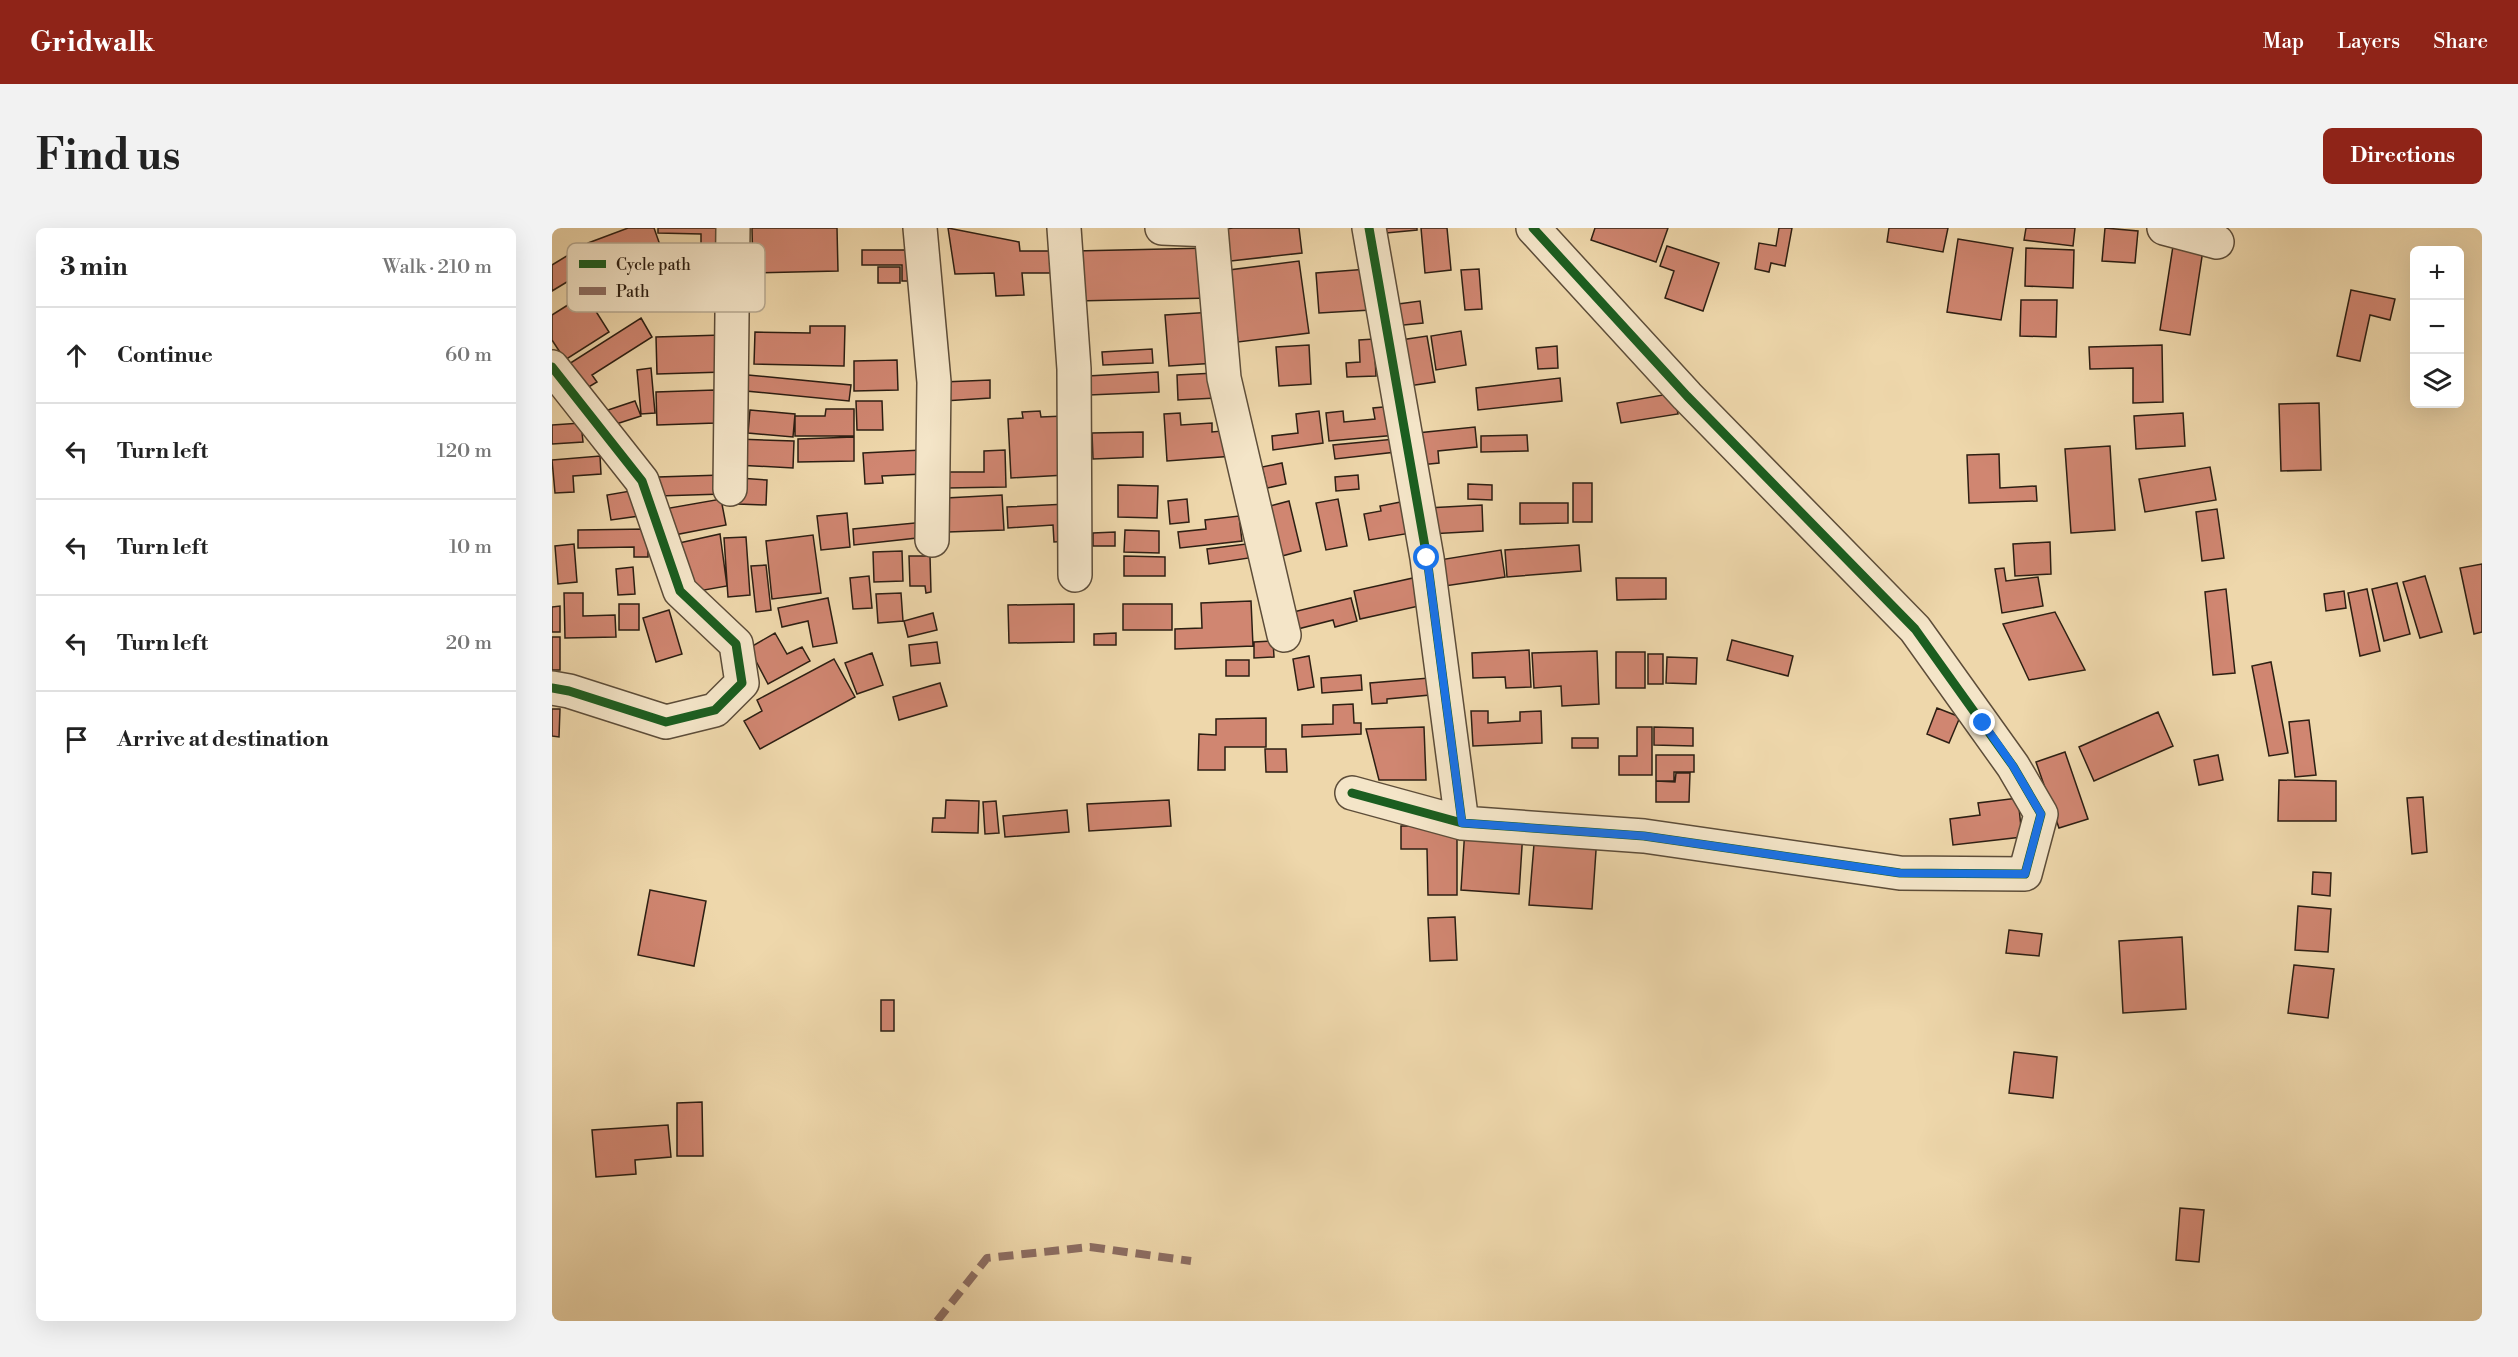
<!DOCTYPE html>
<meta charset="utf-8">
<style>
body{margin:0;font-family:"Libre Bodoni",serif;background:#f2f2f2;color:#222}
.controls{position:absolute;right:18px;top:18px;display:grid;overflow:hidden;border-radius:9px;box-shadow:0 6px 24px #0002}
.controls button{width:54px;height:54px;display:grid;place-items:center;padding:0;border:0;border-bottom:2px solid #e0e0e0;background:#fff;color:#222;font:30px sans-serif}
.stop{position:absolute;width:18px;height:18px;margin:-14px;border:4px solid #1a73e8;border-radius:50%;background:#fff}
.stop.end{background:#1a73e8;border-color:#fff;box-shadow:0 2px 6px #0008}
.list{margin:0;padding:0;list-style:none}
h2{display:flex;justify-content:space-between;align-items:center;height:78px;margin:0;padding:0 24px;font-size:26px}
h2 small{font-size:20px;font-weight:400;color:#767676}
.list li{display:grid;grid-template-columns:39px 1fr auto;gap:18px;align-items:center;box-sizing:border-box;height:96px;padding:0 24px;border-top:2px solid #e0e0e0}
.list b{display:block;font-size:22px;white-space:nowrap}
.list em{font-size:20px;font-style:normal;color:#767676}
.icon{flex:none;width:33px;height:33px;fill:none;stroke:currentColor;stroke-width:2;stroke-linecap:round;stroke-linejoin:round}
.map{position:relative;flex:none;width:1930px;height:1093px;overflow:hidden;border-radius:9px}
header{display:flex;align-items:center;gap:36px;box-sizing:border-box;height:84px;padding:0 30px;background:#8f2418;color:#fff}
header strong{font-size:28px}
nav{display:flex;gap:33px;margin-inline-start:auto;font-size:21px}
.intro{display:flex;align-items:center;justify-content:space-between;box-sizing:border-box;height:144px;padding:0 36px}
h1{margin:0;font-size:42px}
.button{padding:15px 27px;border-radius:9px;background:#8f2418;color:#fff;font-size:21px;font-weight:700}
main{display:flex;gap:36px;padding:0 36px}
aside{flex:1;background:#fff;border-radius:9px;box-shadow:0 6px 24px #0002}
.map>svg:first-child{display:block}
</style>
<header>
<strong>Gridwalk</strong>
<nav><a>Map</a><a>Layers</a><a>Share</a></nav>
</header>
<div class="intro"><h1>Find us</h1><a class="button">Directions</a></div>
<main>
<aside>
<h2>3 min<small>Walk · 210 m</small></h2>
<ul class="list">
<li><svg class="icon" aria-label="ahead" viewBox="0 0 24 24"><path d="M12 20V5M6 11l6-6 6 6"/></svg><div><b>Continue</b></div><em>60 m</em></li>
<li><svg class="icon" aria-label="left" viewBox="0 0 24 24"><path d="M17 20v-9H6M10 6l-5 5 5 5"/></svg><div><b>Turn left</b></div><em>120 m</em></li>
<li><svg class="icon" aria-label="left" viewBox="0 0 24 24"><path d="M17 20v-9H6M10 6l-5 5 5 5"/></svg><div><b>Turn left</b></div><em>10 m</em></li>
<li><svg class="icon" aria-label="left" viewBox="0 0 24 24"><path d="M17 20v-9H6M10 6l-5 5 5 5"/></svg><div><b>Turn left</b></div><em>20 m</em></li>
<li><svg class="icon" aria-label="arrive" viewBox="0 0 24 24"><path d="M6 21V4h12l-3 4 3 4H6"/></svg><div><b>Arrive at destination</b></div></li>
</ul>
</aside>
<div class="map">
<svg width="1930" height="1093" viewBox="0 0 1930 1093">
<rect width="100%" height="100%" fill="#eed7ab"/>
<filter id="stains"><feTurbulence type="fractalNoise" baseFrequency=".00333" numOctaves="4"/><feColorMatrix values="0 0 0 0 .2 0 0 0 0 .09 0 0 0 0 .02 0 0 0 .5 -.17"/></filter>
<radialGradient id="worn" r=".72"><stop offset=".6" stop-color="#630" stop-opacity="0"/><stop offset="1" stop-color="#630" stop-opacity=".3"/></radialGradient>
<path fill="#d08671" stroke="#2d1f13" stroke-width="1.5" d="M76 0H102L108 17 45 40 36 15Z
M106 0H172V25H149V6L106 5Z
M200 0H285L286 43 201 45Z
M396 0 467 14 468 23H506L508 45H470L472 67 444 68 442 45 403 46Z
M681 0H747L750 25 670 34 666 2Z
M823 0H865V2L824 6Z
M869 0H895L899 42 873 45Z
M1043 0H1116L1104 34 1039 12Z
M1227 0H1240L1233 38 1219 35 1217 44 1203 41 1207 15 1224 18Z
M1337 0H1396L1391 24 1335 14Z
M1474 0H1523L1521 18 1472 12Z
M1553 0 1586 3 1583 35 1550 33Z
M1406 11 1461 20 1449 92 1395 84Z
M31 18 43 37 0 63V37Z
M1115 18 1167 35 1151 83 1113 70 1122 43 1108 38Z
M1621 18 1651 22 1638 107 1608 102Z
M658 20 659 70 524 73 523 23Z
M1474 20 1522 22 1521 60 1473 58Z
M310 22H357V53H350V37H310Z
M747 33 757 105 686 114 677 42Z
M326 39H348V55H326Z
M816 41 819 82 767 85 764 45Z
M927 41 930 81 913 82 909 42Z
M1799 62 1843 71 1838 92 1818 87 1808 133 1785 128Z
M33 66 57 104 13 132 0 112V87Z
M1469 72H1505L1504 109 1468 108Z
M868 73 871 95 842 98 839 77Z
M662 84 665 135 617 138 613 87Z
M89 90 100 109 40 147 45 154 25 166 9 141Z
M258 98H293L292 138 202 136 203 104 258 105Z
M909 103 914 137 884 142 879 108Z
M170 107 172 144 105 146 104 109Z
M875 108 883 154 850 159 842 113Z
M822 111 824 148 795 149 794 135 808 134 807 112Z
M757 117 759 156 727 158 724 119Z
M1610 117 1611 174 1581 175V140L1538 141 1537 119Z
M1005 118 1006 140 986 141 984 120Z
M600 121 601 135 551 137 550 124Z
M345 132 346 162 302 163V133Z
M99 140 103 185 89 186 85 142Z
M606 144 607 164 537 167 536 148Z
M663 145 664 170 626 172 625 147Z
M196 147 299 157 297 173 194 163Z
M1008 150 1010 173 926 182 924 160Z
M438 152V170L392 173 391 154Z
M163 162 164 195 105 197 104 164Z
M1122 165 1126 186 1069 195 1065 175Z
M83 173 89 188 61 197 56 182Z
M304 173H330L331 202H305Z
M1767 175 1769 242 1729 243 1727 176Z
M842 178 845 207 777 213 774 185 791 183 792 194 823 191 821 180Z
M274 181H302V208H243V188H273Z
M198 182 243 186 241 209 196 205Z
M488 183 489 189 512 188 514 247 459 250 456 191 471 190 470 184Z
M767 183 771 215 721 222 720 208 746 205 744 186Z
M628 185 629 197 660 195V204L680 202 682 228 615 233 612 186Z
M1631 185 1633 218 1584 221 1582 188Z
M29 195 31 214 0 216V197Z
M923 199 925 219 886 223 887 235 868 237 865 205Z
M591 204V229L541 231 540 205Z
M975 207 976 223 929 224V208Z
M302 209V233L246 234V211Z
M185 211 242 213 241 240 184 237Z
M843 211 844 224 783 231 781 217Z
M1558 218 1563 302 1519 305 1513 221Z
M370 222 371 246 330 248 331 255 313 256 311 225Z
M453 222 454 259 395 260V244H432V223Z
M1447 226 1448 260 1484 258 1485 273 1417 275 1415 227Z
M48 228 49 246 21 248 22 264 3 265 0 232Z
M730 235 734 256 715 260 710 239Z
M1658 239 1664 272 1593 284 1587 251Z
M170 247 171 266 106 268V249Z
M806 247 807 261 784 263 783 249Z
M187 250 215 252 214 277 186 276Z
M1021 255H1040V294H1021Z
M916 256 940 257V272L916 271Z
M566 257 606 258 605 290 566 289Z
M84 262 87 288 59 292 55 267Z
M450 267 452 302 396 304 394 270Z
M169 271 174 297 117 308 112 281Z
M635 271 637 294 618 296 616 273Z
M786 271 795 318 774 322 764 275Z
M859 272 865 304 817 312 812 286 829 283 828 278Z
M737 273 749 323 730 328 718 278Z
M968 275H1016V295L968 296Z
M515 276 518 313 502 314 501 297 456 300 455 279Z
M930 277 931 303 877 306 875 280Z
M1665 281 1672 330 1650 333 1644 284Z
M295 285 298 319 269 322 265 288Z
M687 288 690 313 628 320 626 304 654 301 653 292Z
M373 294 374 309 302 317 301 301Z
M96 301V329H82V319L26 320V302Z
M573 302 607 303V325L572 324Z
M563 304V318H541V305Z
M168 306 175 358 141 364 118 317Z
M261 307 269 365 220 371 214 313Z
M194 309 198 367 176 369 172 310Z
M1498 314 1499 346 1463 348 1461 316Z
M22 316 25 354 6 356 3 318Z
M694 316 697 330 657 336 655 321Z
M1027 317 1029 343 955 349 953 322Z
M949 322 953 349 886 359 881 333Z
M350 323 351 353 322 354 321 324Z
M357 328H378L379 364 374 365 373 358H358Z
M572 328 613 329V348H572Z
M1930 336V404L1922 406 1908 340Z
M214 337 219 382 204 384 199 338Z
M81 339 83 366 66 367 64 341Z
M1452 340 1454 353 1486 349 1491 378 1450 385 1443 341Z
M317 348 320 380 301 381 298 350Z
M870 348 876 376 808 391 802 363Z
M1873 348 1890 404 1868 410 1851 354Z
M1064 350H1114V371L1065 372Z
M1845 355 1858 406 1832 413 1820 361Z
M1674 361 1683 445 1661 447 1653 364Z
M1815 361 1828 423 1808 428 1796 365Z
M1792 363 1794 380 1774 383 1772 366Z
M12 365H31V388L63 387 64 409 13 410Z
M349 365 351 393 326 395 324 366Z
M276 370 285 415 261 419 256 393 230 399 226 380Z
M799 370 805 393 783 399 781 392 738 403 733 386Z
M699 373 701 418 623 421V401L650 400 649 375Z
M67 376H87V402H67Z
M522 376V414L457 415 456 377Z
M571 376H620V402H571Z
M8 378V404H0V379Z
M117 382 130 426 104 434 91 390Z
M1503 384 1533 442 1477 452 1451 396Z
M381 385 385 402 356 409 352 393Z
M223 405 235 426 250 419 258 433 216 456 197 420Z
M564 405V417H542V406Z
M0 409H8V442H0Z
M1180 412 1241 428 1236 448 1175 432Z
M721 413 722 429 702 430V414Z
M385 414 388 435 359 438 357 417Z
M977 422 979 459 954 460 953 449 921 450 920 425Z
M1045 423 1047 476 1010 478 1009 458 982 460 980 425Z
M1064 424H1093V460H1064Z
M320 425 331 457 305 466 293 435Z
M1096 426H1111V456H1096Z
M757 428 762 459 746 462 741 431Z
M1115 429 1145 430 1144 456 1114 455Z
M282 431 303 469 208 521 192 493 210 483 205 472Z
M674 432H697V448H674Z
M1719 434 1736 525 1717 528 1700 438Z
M809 447 810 462 770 465 769 450Z
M877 450 878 467 835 471V475L820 476 818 455Z
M388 455 395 478 347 492 341 469Z
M801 476 802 495H809V506L750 509V497L781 496V477Z
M1385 480 1408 489 1397 515 1375 506Z
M0 481H8L7 509 0 508Z
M919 483H936V495L968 493V484L989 483 990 515 921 518Z
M1606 484 1621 518 1542 553 1527 519Z
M714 490V519H673V542H646L647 506 664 507V491Z
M1757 492 1764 547 1743 549 1737 494Z
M872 499 874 552H827L814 501Z
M1085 499H1100V547H1067V528H1085Z
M1102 499 1141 500V518L1102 517Z
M1020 510H1046V520H1020Z
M713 521H734L735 544H714Z
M1513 524 1536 591 1507 600 1484 534Z
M1104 527H1142V544H1122V553H1104Z
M1666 527 1671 552 1647 557 1642 532Z
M1124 545H1138L1137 574H1104V553L1123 554Z
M1727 552 1784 553V593H1726Z
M1871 569 1875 624 1860 626 1855 570Z
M1466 570 1470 609 1401 617 1398 591 1428 587 1426 575Z
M394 572 427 573 426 605 380 604 381 590H393Z
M617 572 619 598 537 603 535 576Z
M444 573 447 605 433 606 431 574Z
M515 582 517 604 453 609 451 588Z
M849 598H905V667H876L875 621H849Z
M913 600 971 603 967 666 909 662Z
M983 604 1045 608 1040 681 977 677Z
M1761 644 1779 645 1778 668 1760 666Z
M98 662 154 673 142 738 86 727Z
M1746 678 1779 681 1776 724 1743 722Z
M903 689 905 732 878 733 876 690Z
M1457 702 1490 706 1487 728 1454 725Z
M1630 709 1634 781 1571 785 1567 713Z
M1742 737 1782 741 1776 790 1736 785Z
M329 772H342V803H329Z
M1462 824 1505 829 1501 870 1457 865Z
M150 874 151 928H125V875Z
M116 897 119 929 83 932 84 946 44 949 40 902Z
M1628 980 1652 982 1647 1034 1624 1032Z"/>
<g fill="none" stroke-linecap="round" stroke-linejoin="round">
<defs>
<path id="street" d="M368 0 382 154 380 312
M512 0 522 141 523 347
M610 0 659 2
M659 0 672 150 732 407
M817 0 875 330 910 595
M1612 0 1665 14
M0 139 90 253 128 363 184 416 190 455 163 482 114 494 17 463 0 460
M178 261 181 0
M800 565 910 595 1092 608 1348 645 1473 646 1489 586 1461 538 1363 401 1135 168 981 0"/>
</defs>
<use href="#street" stroke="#5d4d39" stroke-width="36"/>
<use href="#street" stroke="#f4e5c8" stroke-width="33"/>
<path stroke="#8d6e63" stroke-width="8" stroke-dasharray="15 8" stroke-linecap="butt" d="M385 1093 435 1030 538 1019 639 1033"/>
<defs>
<path id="cycleway" d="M817 0 875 330 910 595
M0 139 90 253 128 363 184 416 190 455 163 482 114 494 17 463 0 460
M800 565 910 595 1092 608 1348 645 1473 646 1489 586 1461 538 1363 401 1135 168 981 0"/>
</defs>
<use href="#cycleway" stroke="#f4e5c8" stroke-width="13"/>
<use href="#cycleway" stroke="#1b5e20" stroke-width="9"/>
</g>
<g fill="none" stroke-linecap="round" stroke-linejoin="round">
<path stroke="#1a73e8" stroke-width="8" d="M875 330 910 595 1092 608 1348 645 1473 646 1489 586 1461 538 1431 495"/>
</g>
<rect x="15" y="15" width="198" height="69" rx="9" fill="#f4e5c8" stroke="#b8aa92" stroke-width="1.5"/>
<rect x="27" y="32" width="27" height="8" fill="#1b5e20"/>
<rect x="27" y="59" width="27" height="8" fill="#8d6e63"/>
<g font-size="16" fill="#2d1f13">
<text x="64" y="42">Cycle path</text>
<text x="64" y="69">Path</text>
</g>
<rect width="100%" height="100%" filter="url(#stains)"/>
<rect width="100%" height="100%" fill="url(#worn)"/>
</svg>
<div class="controls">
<button>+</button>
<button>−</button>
<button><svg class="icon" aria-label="layers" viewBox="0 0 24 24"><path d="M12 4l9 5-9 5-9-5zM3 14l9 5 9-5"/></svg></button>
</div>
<div class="stop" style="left:875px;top:330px"></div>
<div class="stop end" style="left:1431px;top:495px"></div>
</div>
</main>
